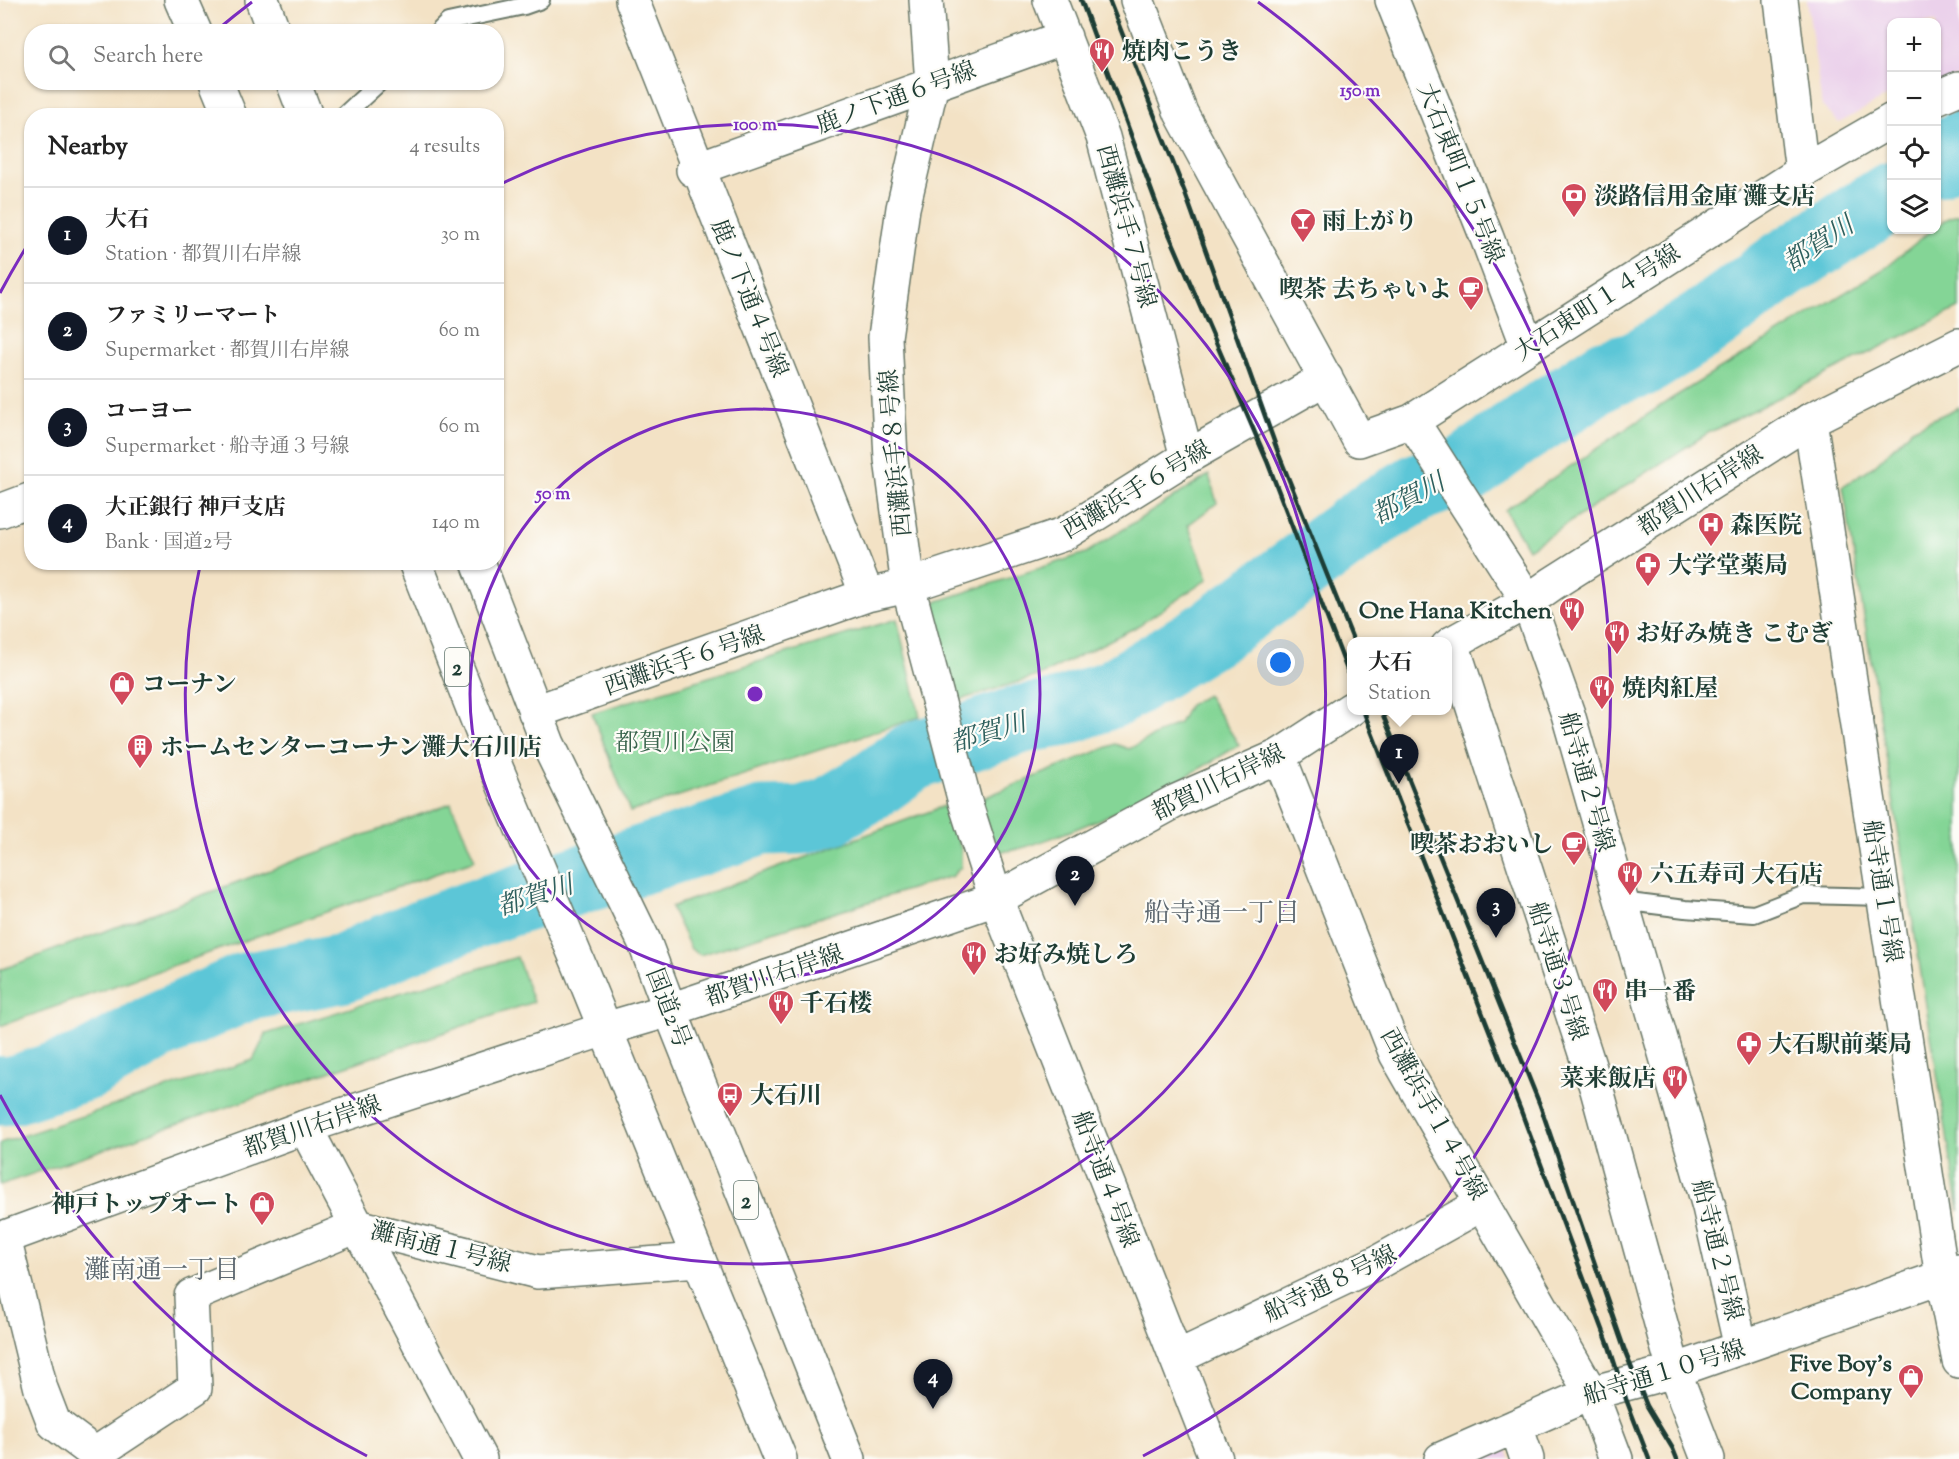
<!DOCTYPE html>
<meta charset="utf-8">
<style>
body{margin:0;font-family:"Sorts Mill Goudy","Noto Serif JP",serif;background:#f2f2f2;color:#222}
.controls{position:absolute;right:18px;top:18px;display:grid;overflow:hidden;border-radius:12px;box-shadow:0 2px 4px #0004}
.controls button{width:54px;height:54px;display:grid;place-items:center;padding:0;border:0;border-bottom:2px solid #e0e0e0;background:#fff;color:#222;font:30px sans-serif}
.you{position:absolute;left:1281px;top:663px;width:21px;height:21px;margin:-15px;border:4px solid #fff;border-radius:50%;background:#1a73e8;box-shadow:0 0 0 9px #1a73e833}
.badge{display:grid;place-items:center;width:39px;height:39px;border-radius:50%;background:#111827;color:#fff;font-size:20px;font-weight:700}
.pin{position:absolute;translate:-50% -50px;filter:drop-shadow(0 2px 3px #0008)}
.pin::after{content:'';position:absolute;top:32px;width:21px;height:18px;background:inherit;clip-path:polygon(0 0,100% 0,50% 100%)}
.popup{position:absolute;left:1347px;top:637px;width:105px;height:78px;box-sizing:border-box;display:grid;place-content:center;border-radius:12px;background:#fff;filter:drop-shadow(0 2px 4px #0005);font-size:20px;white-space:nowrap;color:#767676}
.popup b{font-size:22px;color:#222}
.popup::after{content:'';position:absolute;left:50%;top:100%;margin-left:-12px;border:12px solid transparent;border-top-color:#fff}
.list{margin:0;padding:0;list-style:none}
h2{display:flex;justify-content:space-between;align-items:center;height:78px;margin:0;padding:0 24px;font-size:26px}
h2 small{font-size:20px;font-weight:400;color:#767676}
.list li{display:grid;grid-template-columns:39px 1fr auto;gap:18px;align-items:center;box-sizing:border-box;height:96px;padding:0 24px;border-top:2px solid #e0e0e0}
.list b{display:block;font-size:22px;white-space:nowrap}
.list p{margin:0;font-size:20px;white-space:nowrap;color:#767676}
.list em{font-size:20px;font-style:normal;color:#767676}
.icon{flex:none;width:33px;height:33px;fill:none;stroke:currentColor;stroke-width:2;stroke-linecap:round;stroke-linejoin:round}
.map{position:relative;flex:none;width:1959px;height:1459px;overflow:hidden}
.search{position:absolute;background:#fff;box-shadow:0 2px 4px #0004;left:24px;top:24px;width:480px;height:66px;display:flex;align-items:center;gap:15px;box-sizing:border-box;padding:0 21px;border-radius:24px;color:#767676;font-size:22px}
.panel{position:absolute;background:#fff;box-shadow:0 2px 4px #0004;left:24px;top:108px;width:480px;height:462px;border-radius:24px}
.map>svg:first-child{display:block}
</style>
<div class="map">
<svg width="1959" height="1459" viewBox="0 0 1959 1459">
<rect width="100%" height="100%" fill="#fdfcf7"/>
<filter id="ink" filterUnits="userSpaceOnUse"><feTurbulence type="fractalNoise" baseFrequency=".0167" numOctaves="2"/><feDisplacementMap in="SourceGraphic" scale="12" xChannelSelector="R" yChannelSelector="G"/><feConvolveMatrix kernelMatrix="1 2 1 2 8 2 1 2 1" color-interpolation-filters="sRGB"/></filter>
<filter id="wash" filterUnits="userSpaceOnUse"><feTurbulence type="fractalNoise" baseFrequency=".008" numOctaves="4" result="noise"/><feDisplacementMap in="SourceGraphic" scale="24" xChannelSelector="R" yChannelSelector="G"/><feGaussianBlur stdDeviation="1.35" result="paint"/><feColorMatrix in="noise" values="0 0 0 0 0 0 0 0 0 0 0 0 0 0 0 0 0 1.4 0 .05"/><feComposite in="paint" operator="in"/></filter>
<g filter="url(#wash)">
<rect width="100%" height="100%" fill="#f3e2c5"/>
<path fill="#ebd1eb" d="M1807 0H1959V75L1937 86 1936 22H1892L1891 94 1839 123 1822 106Z
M1506 1447 1510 1459H1478Z"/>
<path fill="#84d596" stroke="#528965" stroke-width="1.5" d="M1959 214V308L1708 433 1528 549 1505 510 1671 399 1882 270 1932 230H1936L1937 226 1946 219Z
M1959 407V1211L1843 486 1874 466 1912 429Z
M1209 475 1217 503 1188 525 1208 579 1136 627 1041 675 956 701 926 605 1086 553Z
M897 619 920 717 630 812 592 713Z
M1207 695 1239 745C1180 782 1119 814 1054 837 1035 844 1017 851 997 852L976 801 1115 744 1129 749 1179 723 1189 705Z
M451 803 475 860 0 1026V970Z
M947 805 961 849V867L952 876 700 955 691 949 671 907Z
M517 957 533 1002 0 1185V1143L253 1060 266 1034Z"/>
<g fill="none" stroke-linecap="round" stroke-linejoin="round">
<path stroke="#5cc6d7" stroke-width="69" d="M1936 162 1959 146
M0 1091 13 1090 87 1066 158 1026 245 987 344 968 366 957 428 931 492 908 762 821 802 820 830 811 873 785 912 757 1022 719 1060 713 1114 693 1213 632 1375 513 1419 487 1467 469 1513 435 1607 373 1640 364 1703 324 1783 265 1892 196"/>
</g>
</g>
<g filter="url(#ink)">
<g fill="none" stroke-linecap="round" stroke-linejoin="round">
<defs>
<path id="lane" d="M438 32 448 22 524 6 541 0
M343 116 380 82
M1621 901 1685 909 1754 914 1803 895 1884 897"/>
<path id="street" d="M632 0 867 595
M926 0 932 84 903 208 885 337 891 459 908 586 965 802 996 899 1216 1459
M1050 0 1103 137 1187 457
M1137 0 1181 113 1359 440 1412 421 1802 172 1892 120
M1392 0 1487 238 1528 347
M1781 0 1802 172
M1936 98 1959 88
M693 170 1065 37
M1810 420 1942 1277 1959 1361
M1412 421 1528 601 1568 714 1709 1207 1741 1348
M0 511 32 499
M1528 601 1452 643 1597 1090 1674 1371 1708 1459
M535 712 867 595 908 586 1064 534 1187 457 1326 378
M1279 756 1396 1054 1591 1393 1616 1459
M305 1127 480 1459
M4 1238 41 1389 54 1423 102 1459
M1176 1358 1380 1261 1482 1204
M1516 1426 1527 1459
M95 1454 195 1388 191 1296 357 1226 538 1272 699 1260
M1441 1459 1591 1393 1674 1371 1959 1271"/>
<path id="secondary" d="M1528 601 1552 584 1810 420 1959 345
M1447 647 1452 643
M0 1239 305 1127 605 1029 670 1010 996 899 1174 802 1279 756 1351 709"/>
<path id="highway" d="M181 0 195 32
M262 0 274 32
M216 82 230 116
M293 82 306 116
M415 562 498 772 578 962 780 1459
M478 562 548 744 644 941 670 1010 849 1459"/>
</defs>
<use href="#lane" stroke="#697767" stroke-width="20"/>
<use href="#street" stroke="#697767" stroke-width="36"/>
<use href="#secondary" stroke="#697767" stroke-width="36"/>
<use href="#highway" stroke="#697767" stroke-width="36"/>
<use href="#lane" stroke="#fff" stroke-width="16"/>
<use href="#street" stroke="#fff" stroke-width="33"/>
<use href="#secondary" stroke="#fff" stroke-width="33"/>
<use href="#highway" stroke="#fff" stroke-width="33"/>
<path stroke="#1f3d34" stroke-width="4.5" d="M1081 0 1158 208 1267 461 1351 680
M1109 0 1185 193 1279 455 1354 642
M1363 710 1521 1111 1609 1346 1626 1399 1649 1459
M1381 710 1540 1105 1626 1354 1647 1406 1673 1449 1677 1459"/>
</g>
</g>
<g fill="none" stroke="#7b2cbf" stroke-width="3">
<circle cx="755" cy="694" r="285"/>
<path d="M501 184A570 570 0 1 1 200 566"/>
<path d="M367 1456A855 855 0 0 1 0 1095M0 293A855 855 0 0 1 30 241M217 30A855 855 0 0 1 252 2M1258 2A855 855 0 0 1 1143 1456"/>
</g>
<defs>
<symbol id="restaurant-pin" viewBox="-11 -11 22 30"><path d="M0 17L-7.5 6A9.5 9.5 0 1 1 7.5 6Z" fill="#d1495b" stroke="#fdfcf7"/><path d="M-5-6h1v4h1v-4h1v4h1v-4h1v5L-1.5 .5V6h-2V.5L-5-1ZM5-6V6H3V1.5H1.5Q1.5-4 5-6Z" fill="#fff"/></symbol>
<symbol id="bank-pin" viewBox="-11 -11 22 30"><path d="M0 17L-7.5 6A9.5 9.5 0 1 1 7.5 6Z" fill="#d1495b" stroke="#fdfcf7"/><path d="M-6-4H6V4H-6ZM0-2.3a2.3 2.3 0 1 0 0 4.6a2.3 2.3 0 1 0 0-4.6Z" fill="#fff"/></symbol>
<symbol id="bar-pin" viewBox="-11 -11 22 30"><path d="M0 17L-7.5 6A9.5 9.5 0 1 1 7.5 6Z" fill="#d1495b" stroke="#fdfcf7"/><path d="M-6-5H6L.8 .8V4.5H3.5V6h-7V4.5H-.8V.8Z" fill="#fff"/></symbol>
<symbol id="cafe-pin" viewBox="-11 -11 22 30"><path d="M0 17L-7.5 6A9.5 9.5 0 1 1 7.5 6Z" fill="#d1495b" stroke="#fdfcf7"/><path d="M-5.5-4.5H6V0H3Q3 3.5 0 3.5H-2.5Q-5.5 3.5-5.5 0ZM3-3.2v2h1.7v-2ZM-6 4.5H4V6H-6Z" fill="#fff"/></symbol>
<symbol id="hospital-pin" viewBox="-11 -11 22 30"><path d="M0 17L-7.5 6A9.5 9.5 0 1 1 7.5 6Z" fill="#d1495b" stroke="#fdfcf7"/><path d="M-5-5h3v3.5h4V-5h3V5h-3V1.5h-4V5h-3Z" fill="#fff"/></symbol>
<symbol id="pharmacy-pin" viewBox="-11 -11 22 30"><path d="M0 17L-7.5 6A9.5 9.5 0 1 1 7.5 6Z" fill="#d1495b" stroke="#fdfcf7"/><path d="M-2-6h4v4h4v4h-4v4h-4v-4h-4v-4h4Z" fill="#fff"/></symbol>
<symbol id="shop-pin" viewBox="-11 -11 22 30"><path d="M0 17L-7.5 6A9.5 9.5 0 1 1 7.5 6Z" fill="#d1495b" stroke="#fdfcf7"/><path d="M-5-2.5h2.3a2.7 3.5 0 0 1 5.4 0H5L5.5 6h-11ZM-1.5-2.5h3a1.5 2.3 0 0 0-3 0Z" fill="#fff"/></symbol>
<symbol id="building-pin" viewBox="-11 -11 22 30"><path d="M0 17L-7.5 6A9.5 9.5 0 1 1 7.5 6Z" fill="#d1495b" stroke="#fdfcf7"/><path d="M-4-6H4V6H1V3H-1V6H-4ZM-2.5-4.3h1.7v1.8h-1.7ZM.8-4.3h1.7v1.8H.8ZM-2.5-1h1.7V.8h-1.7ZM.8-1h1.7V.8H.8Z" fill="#fff"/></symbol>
<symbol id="bus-pin" viewBox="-11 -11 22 30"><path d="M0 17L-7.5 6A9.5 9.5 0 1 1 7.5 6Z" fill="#d1495b" stroke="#fdfcf7"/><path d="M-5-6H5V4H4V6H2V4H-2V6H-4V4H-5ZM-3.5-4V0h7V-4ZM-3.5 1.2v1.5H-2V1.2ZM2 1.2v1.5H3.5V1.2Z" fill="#fff"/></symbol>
</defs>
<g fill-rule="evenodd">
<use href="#restaurant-pin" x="1087" y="36" width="30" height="40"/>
<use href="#bank-pin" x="1559" y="181" width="30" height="40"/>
<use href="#bar-pin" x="1288" y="206" width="30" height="40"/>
<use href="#cafe-pin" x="1456" y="274" width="30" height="40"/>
<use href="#hospital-pin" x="1696" y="510" width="30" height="40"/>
<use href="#pharmacy-pin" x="1633" y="550" width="30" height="40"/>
<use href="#restaurant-pin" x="1557" y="595" width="30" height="40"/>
<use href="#restaurant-pin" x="1602" y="618" width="30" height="40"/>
<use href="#shop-pin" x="107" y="669" width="30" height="40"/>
<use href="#restaurant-pin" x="1587" y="673" width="30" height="40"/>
<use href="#building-pin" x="125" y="732" width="30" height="40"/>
<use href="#cafe-pin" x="1559" y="829" width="30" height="40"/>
<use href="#restaurant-pin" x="1615" y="859" width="30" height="40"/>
<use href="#restaurant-pin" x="959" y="939" width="30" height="40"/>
<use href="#restaurant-pin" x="1590" y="976" width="30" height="40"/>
<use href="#restaurant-pin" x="766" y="988" width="30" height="40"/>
<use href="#pharmacy-pin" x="1734" y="1029" width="30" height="40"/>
<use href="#restaurant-pin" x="1660" y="1063" width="30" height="40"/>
<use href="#bus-pin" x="715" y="1080" width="30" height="40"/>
<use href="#shop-pin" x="247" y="1189" width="30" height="40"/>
<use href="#shop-pin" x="1896" y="1362" width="30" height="40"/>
</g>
<g text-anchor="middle" stroke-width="4.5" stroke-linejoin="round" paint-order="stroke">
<g fill="#fdfcf7" stroke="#62766e" stroke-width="1.5">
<rect x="445" y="648" width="24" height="38" rx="4.5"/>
<rect x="734" y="1181" width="24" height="38" rx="4.5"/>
</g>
<g font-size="22" font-weight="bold" fill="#1f3d34">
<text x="457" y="675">2</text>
<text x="746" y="1208">2</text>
</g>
<g font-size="24" font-weight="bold" fill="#1f3d34" stroke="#fdfcf7" text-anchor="start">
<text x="1122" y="59">焼肉こうき</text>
<text x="1594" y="204">淡路信用金庫 灘支店</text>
<text x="1322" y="229">雨上がり</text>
<text x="1452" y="297" text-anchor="end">喫茶 去ちゃいよ</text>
<text x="1730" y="533">森医院</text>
<text x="1668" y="573">大学堂薬局</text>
<text x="1552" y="618" text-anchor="end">One Hana Kitchen</text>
<text x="1636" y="641">お好み焼き こむぎ</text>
<text x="142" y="692">コーナン</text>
<text x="1622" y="696">焼肉紅屋</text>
<text x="160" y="755">ホームセンターコーナン灘大石川店</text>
<text x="1554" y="852" text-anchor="end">喫茶おおいし</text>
<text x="1650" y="882">六五寿司 大石店</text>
<text x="994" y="962">お好み焼しろ</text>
<text x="1624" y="999">串一番</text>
<text x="800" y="1011">千石楼</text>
<text x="1768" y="1052">大石駅前薬局</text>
<text x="1656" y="1086" text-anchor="end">菜来飯店</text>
<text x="750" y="1103">大石川</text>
<text x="242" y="1212" text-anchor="end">神戸トップオート</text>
<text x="1892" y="1371" text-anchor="end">Five Boy's<tspan x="1892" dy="28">Company</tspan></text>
</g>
<g font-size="24" fill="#1f3d34" stroke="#fdfcf7">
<text transform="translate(896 97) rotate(-20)" y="8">鹿ノ下通６号線</text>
<text transform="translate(1461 173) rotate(68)" y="8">大石東町１５号線</text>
<text transform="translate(1127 226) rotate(75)" y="8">西灘浜手７号線</text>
<text transform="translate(750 298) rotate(68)" y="8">鹿ノ下通４号線</text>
<text transform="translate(1597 302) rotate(-33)" y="8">大石東町１４号線</text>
<text transform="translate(895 453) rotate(-95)" y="8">西灘浜手８号線</text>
<text transform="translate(1136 489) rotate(-31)" y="8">西灘浜手６号線</text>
<text transform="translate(1700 490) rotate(-33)" y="8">都賀川右岸線</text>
<text transform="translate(684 660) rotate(-19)" y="8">西灘浜手６号線</text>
<text transform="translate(1218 782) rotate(-26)" y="8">都賀川右岸線</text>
<text transform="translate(1587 782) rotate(74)" y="8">船寺通２号線</text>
<text transform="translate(1883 891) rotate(81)" y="8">船寺通１号線</text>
<text transform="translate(1558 971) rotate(72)" y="8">船寺通３号線</text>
<text transform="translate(774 975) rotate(-19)" y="8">都賀川右岸線</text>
<text transform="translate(669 1008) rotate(69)" y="8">国道2号</text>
<text transform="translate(1434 1114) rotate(61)" y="8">西灘浜手１４号線</text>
<text transform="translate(312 1126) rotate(-19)" y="8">都賀川右岸線</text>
<text transform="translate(1106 1179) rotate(69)" y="8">船寺通４号線</text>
<text transform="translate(441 1247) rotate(14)" y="8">灘南通１号線</text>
<text transform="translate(1718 1250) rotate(76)" y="8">船寺通２号線</text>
<text transform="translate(1330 1283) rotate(-26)" y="8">船寺通８号線</text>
<text transform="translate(1664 1372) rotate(-17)" y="8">船寺通１０号線</text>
</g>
<g font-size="24" fill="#38634c" stroke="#fdfcf7">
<text x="675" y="750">都賀川公園</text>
</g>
<g font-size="26" font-style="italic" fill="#2e5f5d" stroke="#fdfcf7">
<text transform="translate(1818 243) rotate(-33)" y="9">都賀川</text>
<text transform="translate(1408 498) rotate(-28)" y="9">都賀川</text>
<text transform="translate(988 732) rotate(-17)" y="9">都賀川</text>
<text transform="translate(535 895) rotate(-18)" y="9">都賀川</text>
</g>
<g font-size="26" fill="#5a656d" stroke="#fdfcf7">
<text x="1222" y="921">船寺通一丁目</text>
<text x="162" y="1278">灘南通一丁目</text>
</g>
</g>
<circle cx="755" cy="694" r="9" fill="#7b2cbf" stroke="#fdfcf7" stroke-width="3"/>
<g font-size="18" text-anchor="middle" font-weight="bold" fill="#7b2cbf" stroke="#fdfcf7" stroke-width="4.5" stroke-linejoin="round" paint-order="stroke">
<text x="1360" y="96">150 m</text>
<text x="755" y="130">100 m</text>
<text x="553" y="499">50 m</text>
</g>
</svg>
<div class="controls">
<button>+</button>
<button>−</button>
<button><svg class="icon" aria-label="locate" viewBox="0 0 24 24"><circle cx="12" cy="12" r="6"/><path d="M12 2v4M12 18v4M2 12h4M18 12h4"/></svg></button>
<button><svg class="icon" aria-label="layers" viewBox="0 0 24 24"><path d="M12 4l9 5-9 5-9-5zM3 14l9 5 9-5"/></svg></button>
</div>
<div class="you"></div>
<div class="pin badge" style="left:1399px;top:784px">1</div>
<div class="popup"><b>大石</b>Station</div>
<div class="pin badge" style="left:1075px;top:906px">2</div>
<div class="pin badge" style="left:1496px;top:938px">3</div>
<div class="pin badge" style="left:933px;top:1409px">4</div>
<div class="search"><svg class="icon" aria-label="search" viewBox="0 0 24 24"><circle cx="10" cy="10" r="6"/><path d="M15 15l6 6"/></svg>Search here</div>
<section class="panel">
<h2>Nearby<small>4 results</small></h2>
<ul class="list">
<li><span class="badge">1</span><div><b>大石</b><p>Station · 都賀川右岸線</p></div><em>30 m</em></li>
<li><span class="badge">2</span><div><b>ファミリーマート</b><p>Supermarket · 都賀川右岸線</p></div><em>60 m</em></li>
<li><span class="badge">3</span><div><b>コーヨー</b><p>Supermarket · 船寺通３号線</p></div><em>60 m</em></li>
<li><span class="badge">4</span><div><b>大正銀行 神戸支店</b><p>Bank · 国道2号</p></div><em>140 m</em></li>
</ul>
</section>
</div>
